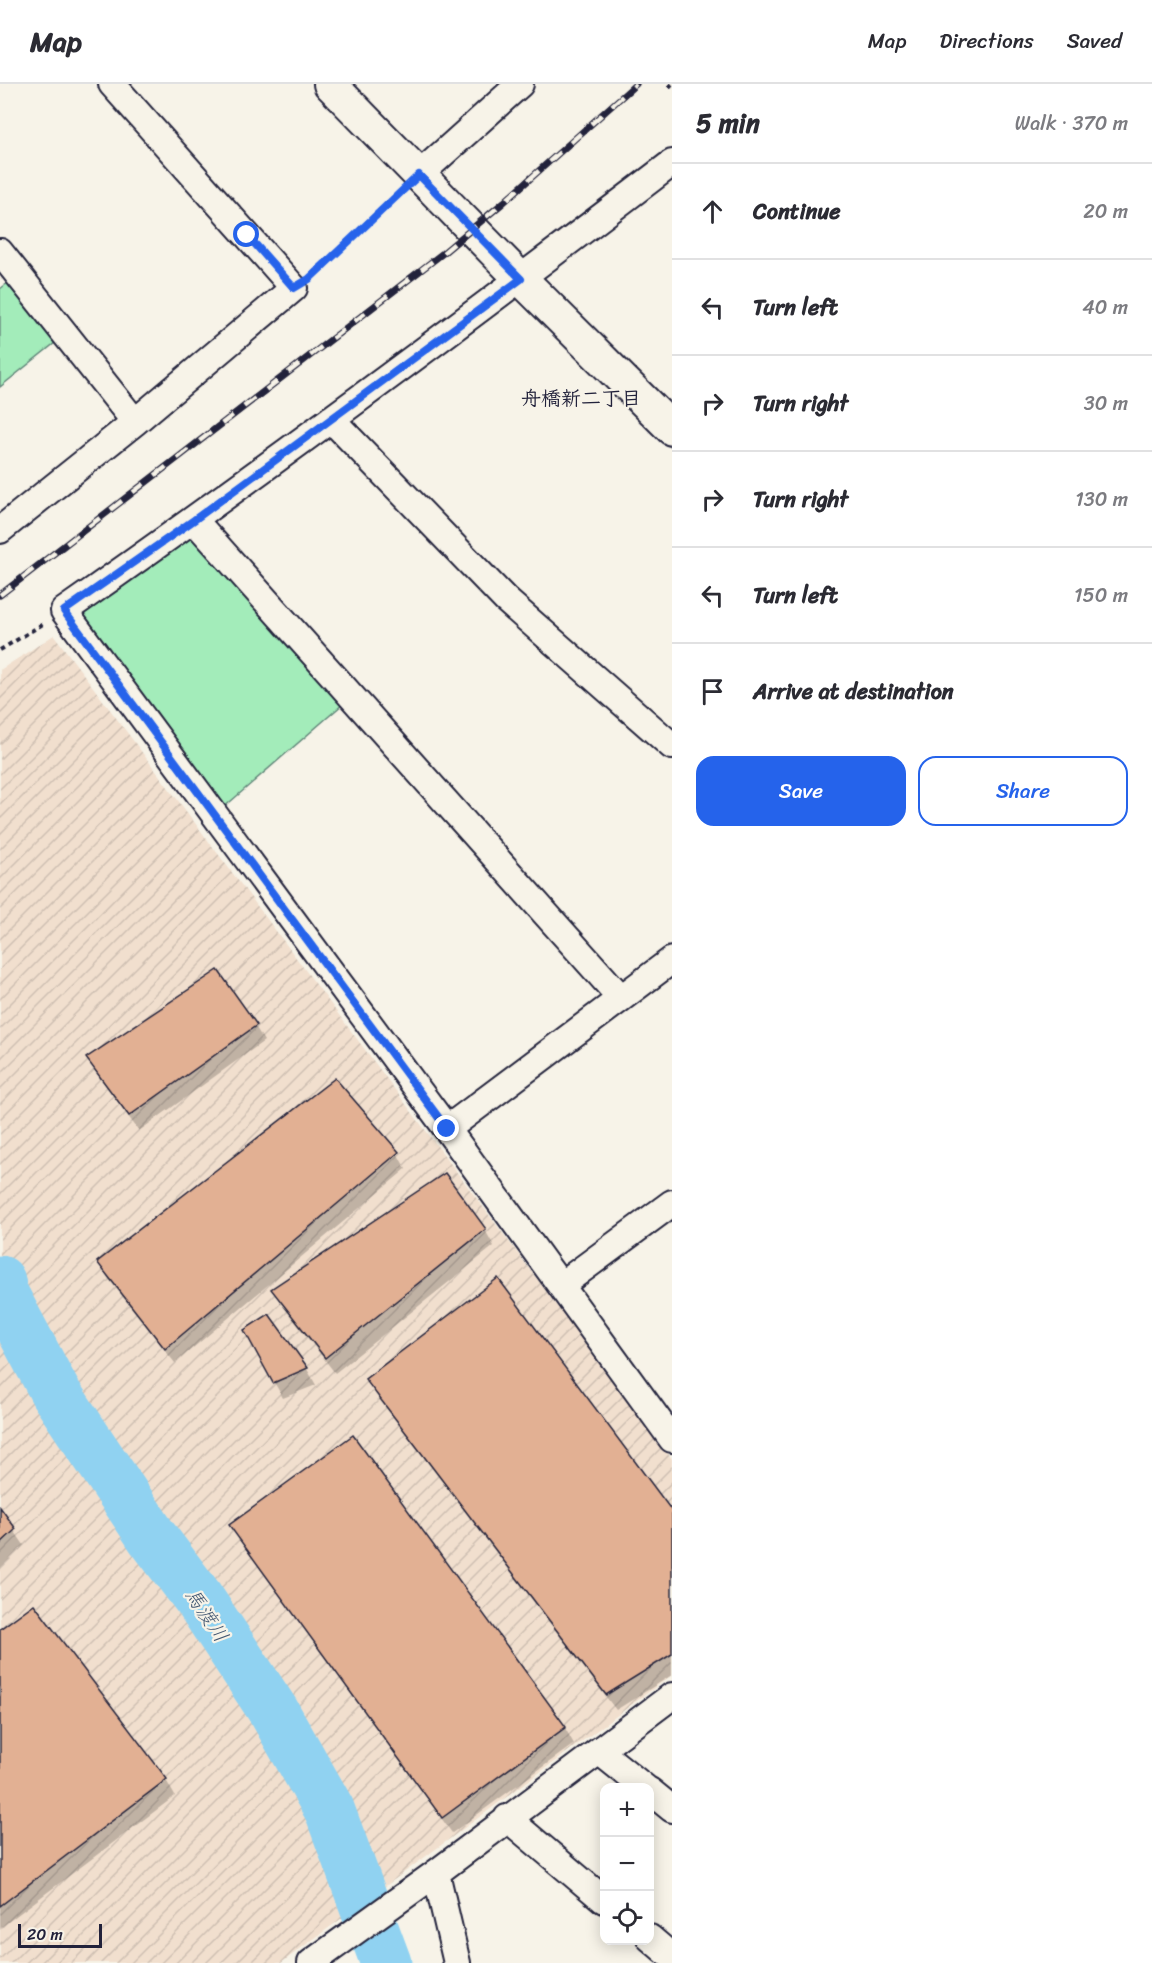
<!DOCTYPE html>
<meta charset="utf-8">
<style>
body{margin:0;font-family:Sriracha,"Klee One",sans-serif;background:#f7f7f7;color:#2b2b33}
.controls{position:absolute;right:18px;bottom:18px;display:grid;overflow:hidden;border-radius:12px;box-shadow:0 3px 15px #0003}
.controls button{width:54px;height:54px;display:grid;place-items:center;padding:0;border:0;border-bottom:2px solid #e1e1e2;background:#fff;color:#2b2b33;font:30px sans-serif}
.scale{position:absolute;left:18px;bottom:15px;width:84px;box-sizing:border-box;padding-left:6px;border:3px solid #22223b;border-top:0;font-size:16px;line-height:21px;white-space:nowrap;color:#22223b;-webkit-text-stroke:4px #f7f3e8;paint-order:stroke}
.stop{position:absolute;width:18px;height:18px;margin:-14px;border:4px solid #2563eb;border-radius:50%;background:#fff}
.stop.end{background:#2563eb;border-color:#fff;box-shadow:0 2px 6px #0008}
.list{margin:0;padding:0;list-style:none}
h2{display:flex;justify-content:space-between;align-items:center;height:78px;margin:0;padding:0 24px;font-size:26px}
h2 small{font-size:20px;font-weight:400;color:#7c7c81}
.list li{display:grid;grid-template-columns:39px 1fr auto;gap:18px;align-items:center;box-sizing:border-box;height:96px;padding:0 24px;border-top:2px solid #e1e1e2}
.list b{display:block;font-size:22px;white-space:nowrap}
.list em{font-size:20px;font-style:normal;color:#7c7c81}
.actions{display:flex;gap:12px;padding:18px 24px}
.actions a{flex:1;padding:14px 0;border:2px solid #2563eb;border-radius:18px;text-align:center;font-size:21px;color:#2563eb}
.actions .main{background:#2563eb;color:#fff}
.icon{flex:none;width:33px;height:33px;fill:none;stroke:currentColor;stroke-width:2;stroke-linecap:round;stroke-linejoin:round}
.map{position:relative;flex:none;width:672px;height:1879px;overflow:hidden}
header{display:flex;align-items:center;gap:36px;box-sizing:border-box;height:84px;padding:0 30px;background:#fff;border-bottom:2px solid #e1e1e2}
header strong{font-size:28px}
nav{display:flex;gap:33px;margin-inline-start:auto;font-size:21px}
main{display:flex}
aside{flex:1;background:#fff}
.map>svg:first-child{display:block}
</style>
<header>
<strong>Map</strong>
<nav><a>Map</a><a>Directions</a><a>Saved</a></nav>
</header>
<main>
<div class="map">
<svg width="672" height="1879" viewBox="0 0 672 1879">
<defs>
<pattern id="industrial-furrows" width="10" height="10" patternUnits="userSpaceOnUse" patternTransform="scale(1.5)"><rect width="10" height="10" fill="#f1dfce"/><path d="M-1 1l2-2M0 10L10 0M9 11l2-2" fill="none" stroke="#cebfb2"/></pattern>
</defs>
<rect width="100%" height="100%" fill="#f7f3e8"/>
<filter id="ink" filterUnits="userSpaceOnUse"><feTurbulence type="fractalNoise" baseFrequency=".0167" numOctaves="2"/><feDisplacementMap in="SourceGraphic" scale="12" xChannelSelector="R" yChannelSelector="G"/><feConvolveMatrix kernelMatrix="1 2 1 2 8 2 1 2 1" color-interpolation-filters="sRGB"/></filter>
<g filter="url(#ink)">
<path fill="url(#industrial-furrows)" d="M54 551 672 1375V1591L281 1879H0V586Z"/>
<path fill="#a3ecba" stroke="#62877a" stroke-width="1.5" d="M18 191 61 254 0 303V205Z
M190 439 343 620 215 731 64 527Z"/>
<path fill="#0003" d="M255 942 264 957 139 1047 97 990 88 975Z
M397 1069 406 1085 175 1279 108 1194 99 1178Z
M444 1091 485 1146 494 1162 335 1289 282 1221 273 1205Z
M269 1232 307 1285 316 1301 283 1314 274 1298Z
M367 1295 672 1429V1591L616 1626 376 1311Z
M352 1353 565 1644 574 1660 452 1749 240 1457 231 1442Z
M0 1426 24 1461 0 1484Z
M34 1522 166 1696 175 1712 0 1844V1547Z"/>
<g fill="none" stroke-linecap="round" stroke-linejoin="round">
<path stroke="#90d2f1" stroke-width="51" d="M0 1197 2 1208 55 1308 152 1453 199 1515 274 1628 329 1725 386 1879"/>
</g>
<path fill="#e2b093" stroke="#22223b" stroke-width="1.5" d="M218 886 257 941 129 1032 86 974Z
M335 994 399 1068 165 1265 97 1178Z
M445 1089 486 1145 325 1274 271 1205Z
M498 1194 672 1427V1570L606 1611 365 1295Z
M269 1230 308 1284 273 1299 244 1246Z
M353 1351 566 1643 442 1734 229 1441Z
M0 1423 16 1445 0 1460Z
M34 1520 167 1695 0 1822V1545Z"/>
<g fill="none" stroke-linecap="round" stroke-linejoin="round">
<defs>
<path id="minor" d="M672 79C472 232 270 383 64 527L447 1045 672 1355
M419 91 520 0
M0 168 135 338
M331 335 506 516 672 662
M194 436 621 914
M0 446 135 338 294 204 112 0
M447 1045 672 876
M561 1201 672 1119
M599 1667 645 1704
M650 1707 672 1725
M507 1734 604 1816
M436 1789 457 1879
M650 1854 672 1873
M311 1879 436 1789 672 1612"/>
<path id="tertiary" d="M330 0 521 195 672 345"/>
</defs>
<use href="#minor" stroke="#22223b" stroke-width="30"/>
<use href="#tertiary" stroke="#22223b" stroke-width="36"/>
<path stroke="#22223b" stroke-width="4" stroke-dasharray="4.5 4.5" stroke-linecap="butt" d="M669 0 672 3
M314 190 398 110
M0 566 43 540"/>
<use href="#minor" stroke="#f7f3e8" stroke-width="26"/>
<use href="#tertiary" stroke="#f7f3e8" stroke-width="32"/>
<defs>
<path id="rail" d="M0 511 443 169 504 118 636 0"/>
</defs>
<use href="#rail" stroke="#22223b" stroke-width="7"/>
<use href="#rail" stroke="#f7f3e8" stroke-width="4.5" stroke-dasharray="14" stroke-linecap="butt"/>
</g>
</g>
<g fill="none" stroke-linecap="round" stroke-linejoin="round" filter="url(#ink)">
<path stroke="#2563eb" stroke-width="8" d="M247 151 294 204 309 195 419 91 521 195 194 436 64 527 447 1045"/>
</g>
<g text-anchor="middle" stroke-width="4.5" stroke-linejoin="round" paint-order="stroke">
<g font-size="20" font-weight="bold" fill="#22223b" stroke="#f7f3e8">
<text x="581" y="321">舟橋新二丁目</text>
</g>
<g font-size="20" font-style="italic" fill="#435772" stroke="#f7f3e8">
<text transform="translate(207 1531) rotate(56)" y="7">馬渡川</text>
</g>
</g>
</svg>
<div class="controls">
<button>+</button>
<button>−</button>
<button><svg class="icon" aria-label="locate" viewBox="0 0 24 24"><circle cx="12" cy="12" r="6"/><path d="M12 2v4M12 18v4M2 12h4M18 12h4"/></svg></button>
</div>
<div class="scale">20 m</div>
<div class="stop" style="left:247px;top:151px"></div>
<div class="stop end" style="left:447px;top:1045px"></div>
</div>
<aside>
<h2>5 min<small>Walk · 370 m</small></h2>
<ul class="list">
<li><svg class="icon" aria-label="ahead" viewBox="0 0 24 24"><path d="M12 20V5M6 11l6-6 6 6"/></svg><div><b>Continue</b></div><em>20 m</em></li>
<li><svg class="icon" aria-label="left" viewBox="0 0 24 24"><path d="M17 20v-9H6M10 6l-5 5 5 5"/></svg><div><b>Turn left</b></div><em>40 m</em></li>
<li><svg class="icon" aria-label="right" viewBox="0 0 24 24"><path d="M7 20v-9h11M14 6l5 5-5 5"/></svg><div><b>Turn right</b></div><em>30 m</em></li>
<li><svg class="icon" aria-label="right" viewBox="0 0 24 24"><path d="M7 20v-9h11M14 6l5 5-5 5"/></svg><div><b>Turn right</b></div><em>130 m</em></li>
<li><svg class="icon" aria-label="left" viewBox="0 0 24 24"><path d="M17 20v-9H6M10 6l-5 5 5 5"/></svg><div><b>Turn left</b></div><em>150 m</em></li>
<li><svg class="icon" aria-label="arrive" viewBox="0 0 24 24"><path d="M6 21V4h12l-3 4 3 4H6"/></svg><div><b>Arrive at destination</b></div></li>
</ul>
<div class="actions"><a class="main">Save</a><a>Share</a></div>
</aside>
</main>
